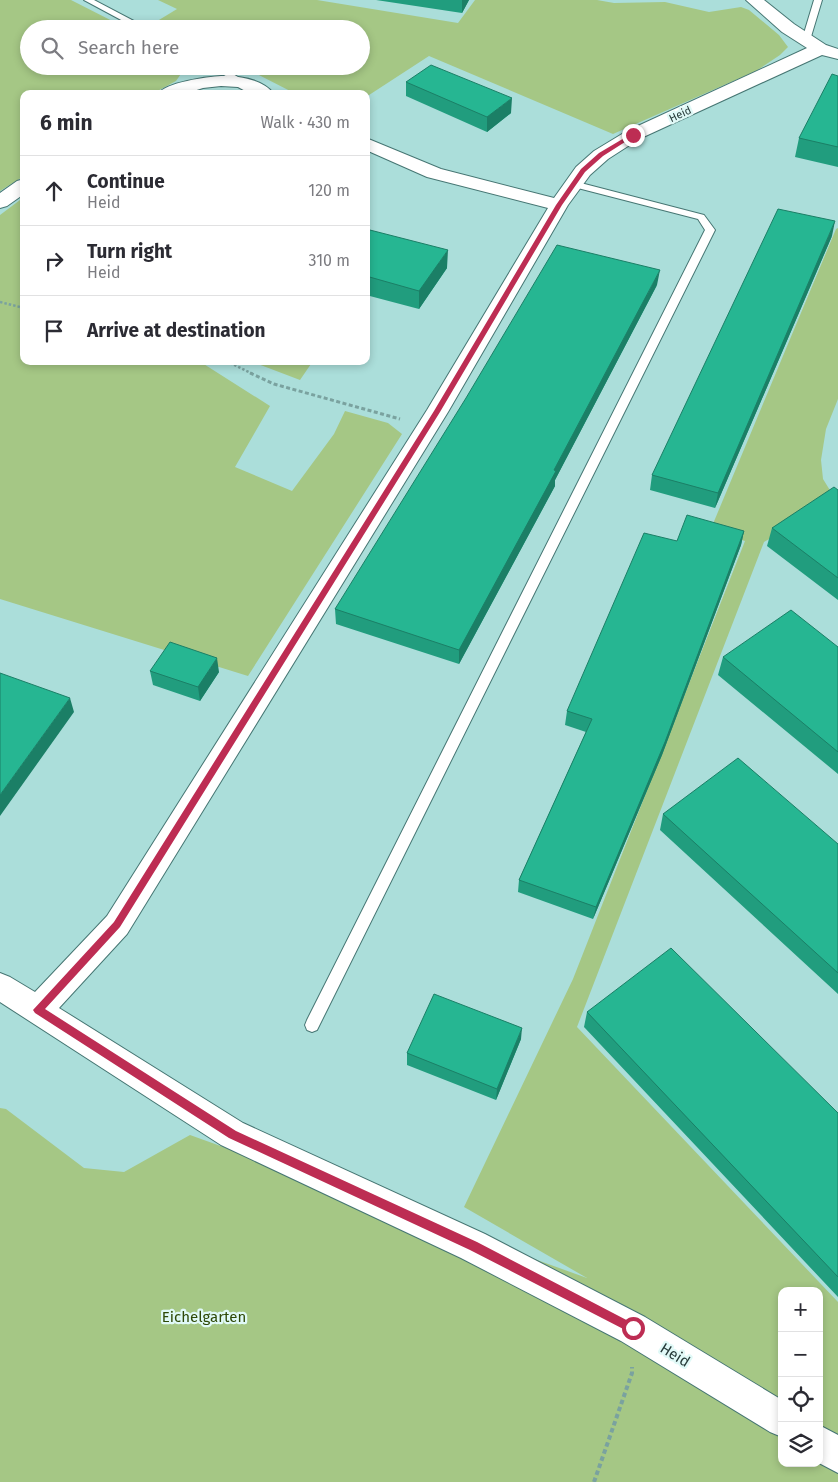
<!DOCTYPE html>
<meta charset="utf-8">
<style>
body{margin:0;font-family:"Fira Sans",sans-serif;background:#f7f7f7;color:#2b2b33}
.controls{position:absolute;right:15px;bottom:15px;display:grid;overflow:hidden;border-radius:10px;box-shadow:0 2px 8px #0003}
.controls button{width:45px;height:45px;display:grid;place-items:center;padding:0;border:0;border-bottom:1px solid #e1e1e2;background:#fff;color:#2b2b33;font:25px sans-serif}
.stop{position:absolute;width:15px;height:15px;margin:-11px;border:4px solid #bd2d53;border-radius:50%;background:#fff}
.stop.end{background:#bd2d53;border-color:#fff;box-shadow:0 1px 5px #0008}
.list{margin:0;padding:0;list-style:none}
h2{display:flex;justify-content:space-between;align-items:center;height:65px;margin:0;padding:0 20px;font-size:21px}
h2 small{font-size:16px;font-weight:400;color:#7c7c81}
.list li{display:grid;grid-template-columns:32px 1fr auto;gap:15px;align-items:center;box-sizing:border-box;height:70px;padding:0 20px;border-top:1px solid #e1e1e2}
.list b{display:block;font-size:19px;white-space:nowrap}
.list p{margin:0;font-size:16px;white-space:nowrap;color:#7c7c81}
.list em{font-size:16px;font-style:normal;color:#7c7c81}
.icon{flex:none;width:28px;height:28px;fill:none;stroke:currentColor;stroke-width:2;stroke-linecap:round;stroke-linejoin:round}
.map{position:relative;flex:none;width:838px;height:1482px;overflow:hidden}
.search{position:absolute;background:#fff;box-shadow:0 2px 8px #0003;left:20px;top:20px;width:350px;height:55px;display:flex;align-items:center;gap:12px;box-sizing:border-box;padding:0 18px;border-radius:28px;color:#7c7c81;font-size:19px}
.panel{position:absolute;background:#fff;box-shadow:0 2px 8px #0003;left:20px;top:90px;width:350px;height:275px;border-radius:10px}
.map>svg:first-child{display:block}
</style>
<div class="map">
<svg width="838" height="1482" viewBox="0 0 838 1482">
<rect width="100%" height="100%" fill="#abdeda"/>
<path fill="#a5c785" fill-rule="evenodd" d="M0 0H71L128 29H29V66H185V68L176 81 152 94H24V176L0 191Z
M158 0H317L458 23 475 0H597L614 3 665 2 709 12 741 7 749 10 779 35 788 47 780 55 756 71 613 134 429 56 366 97V94H296L241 66H361V29H166L154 23 177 9Z
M24 197V361H199L270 406 235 467 292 491 334 434 345 411 388 423 402 434 248 676 0 599V215Z
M838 228V399L826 429 821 460 823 479 836 500 764 542 577 1027 838 1302V1482H0V1108L6 1109 84 1168 124 1172 190 1135 587 1278 464 1207 573 979 745 541 710 531 836 229ZM782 1291H819V1463H782Z
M250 361H313L300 380Z"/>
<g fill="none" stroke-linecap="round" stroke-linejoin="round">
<defs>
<path id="lane" d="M84 0H94L149 29H138Z
M814 0H822L810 40 806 42 802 40Z
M209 66H220L246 82 239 84Z
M573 181 704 215 715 230 317 1030 312 1032 307 1030 305 1025 307 1020 705 230 698 219 570 186V182Z"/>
<path id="street" d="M746 0H764L794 24 826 45 838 49V59L822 55 639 139 608 159 590 175 568 205 448 412 127 934 59 1008 243 1123 485 1234 645 1317 782 1400V1437L770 1432 621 1341 461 1258 221 1145 0 1002V973L10 977 35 992 107 916 427 410 548 208 427 177 366 150V138L441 169 554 198 576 167 594 151 627 131 807 48 782 32Z
M221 76C238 76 263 79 274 94H251L238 87 221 86 203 88 184 94H158C166 82 207 77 221 76Z
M24 179V194L7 206 0 208V193L17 181Z
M819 1425 838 1435V1473L819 1463Z"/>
</defs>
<use href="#lane" stroke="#467673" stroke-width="2"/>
<use href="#street" stroke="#467673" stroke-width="2"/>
<path stroke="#7aa29f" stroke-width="2.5" stroke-dasharray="2.5 2" stroke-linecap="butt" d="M0 302 24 308
M226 361 253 374"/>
<path stroke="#7aa29f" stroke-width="3" stroke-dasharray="4 2.5" stroke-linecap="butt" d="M250 373 274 384 400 419"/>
<path stroke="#7aa29f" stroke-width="4" stroke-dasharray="4.5 3" stroke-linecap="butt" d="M594 1482 632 1373V1367"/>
<use href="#lane" fill="#fff" fill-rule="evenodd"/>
<use href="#street" fill="#fff" fill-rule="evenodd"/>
</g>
<path fill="#219d7e" d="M376 0H469L462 13Z
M838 76V167L795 157 799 138Z
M406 82 511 113 487 132 406 96Z
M366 229 447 268 419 309 366 295Z
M832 236 715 508 650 490 652 475Z
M657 285 555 480V486L459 664 336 624 335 609Z
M838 490V600L767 546 772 528Z
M744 531 741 545 662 755 593 919 518 892 519 880 586 732 565 725 567 711Z
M838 647V774L718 675 723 657Z
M150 671 219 672 200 701 153 685Z
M663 814 838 844V994L660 830Z
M587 1012 838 1113V1297L584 1027Z
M521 1039 496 1100 407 1065V1053Z"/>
<path fill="#1b7f66" d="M462 0H469L462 13Z
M512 98 511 113 487 132V117Z
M835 221 832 236 715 508 718 493Z
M448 250 447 268 419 309V291Z
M660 270 657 285 555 480V486L459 664V650Z
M744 531 741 545 662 755 593 919 596 907Z
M217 658 219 672 200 701 198 687Z
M70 698 74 712 0 816V795Z
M522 1028 521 1039 496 1100 497 1089Z"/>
<path fill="#26b692" stroke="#1b7f66" d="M431 65 512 98 487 117 406 82Z
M832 74 838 76V147L799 138Z
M778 209 835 221 718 493 652 475Z
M366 229 448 250 419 291 366 276Z
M557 245 660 270 554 470 556 471 459 650 335 609 466 398Z
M834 487 838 490V578L772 528Z
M687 515 744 531 665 742 596 907 519 880 592 719 567 711 644 533 677 541Z
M791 610 838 647V752L723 657Z
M170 642 217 658 198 687 150 671Z
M0 673 70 698 0 795Z
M738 758 838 844V973L663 814Z
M671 948 838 1113V1277L587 1012Z
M434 994 522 1028 497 1089 407 1053Z"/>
<path fill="#bd2d53" d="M631 134 636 135 603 156 585 172 562 205 440 412 120 927 45 1009 236 1131 477 1242 636 1325 638 1328 636 1332 633 1334 470 1250 229 1138 35 1013 33 1010 114 922 434 411 556 205 581 169 599 153Z"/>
<g text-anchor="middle" stroke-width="4.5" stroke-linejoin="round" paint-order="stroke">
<g font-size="11" fill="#263a39" stroke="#e0f9f7">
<text transform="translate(680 114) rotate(-25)" y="4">Heid</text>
</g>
<g font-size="15" fill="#2d4806" stroke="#e0f9f7">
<text x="204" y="1322">Eichelgarten</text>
</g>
<g font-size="15" fill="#263a39" stroke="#e0f9f7">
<text transform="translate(675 1355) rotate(32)" y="5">Heid</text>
</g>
</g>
</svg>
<div class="controls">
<button>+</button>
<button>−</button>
<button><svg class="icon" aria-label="locate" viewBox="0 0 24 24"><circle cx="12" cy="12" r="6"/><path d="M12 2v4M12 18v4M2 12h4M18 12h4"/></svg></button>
<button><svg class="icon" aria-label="layers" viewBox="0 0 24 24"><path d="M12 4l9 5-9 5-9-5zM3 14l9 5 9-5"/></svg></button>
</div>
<div class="stop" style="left:633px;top:1328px"></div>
<div class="stop end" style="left:633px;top:135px"></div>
<div class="search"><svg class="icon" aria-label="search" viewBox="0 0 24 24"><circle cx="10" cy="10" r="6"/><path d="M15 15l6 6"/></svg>Search here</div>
<section class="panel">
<h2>6 min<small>Walk · 430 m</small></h2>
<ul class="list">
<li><svg class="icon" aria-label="ahead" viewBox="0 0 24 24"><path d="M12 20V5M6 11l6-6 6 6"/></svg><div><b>Continue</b><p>Heid</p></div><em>120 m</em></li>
<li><svg class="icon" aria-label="right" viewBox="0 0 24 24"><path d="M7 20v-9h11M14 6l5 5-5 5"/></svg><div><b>Turn right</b><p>Heid</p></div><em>310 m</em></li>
<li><svg class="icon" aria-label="arrive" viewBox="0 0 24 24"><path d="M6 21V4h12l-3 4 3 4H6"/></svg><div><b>Arrive at destination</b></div></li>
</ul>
</section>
</div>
